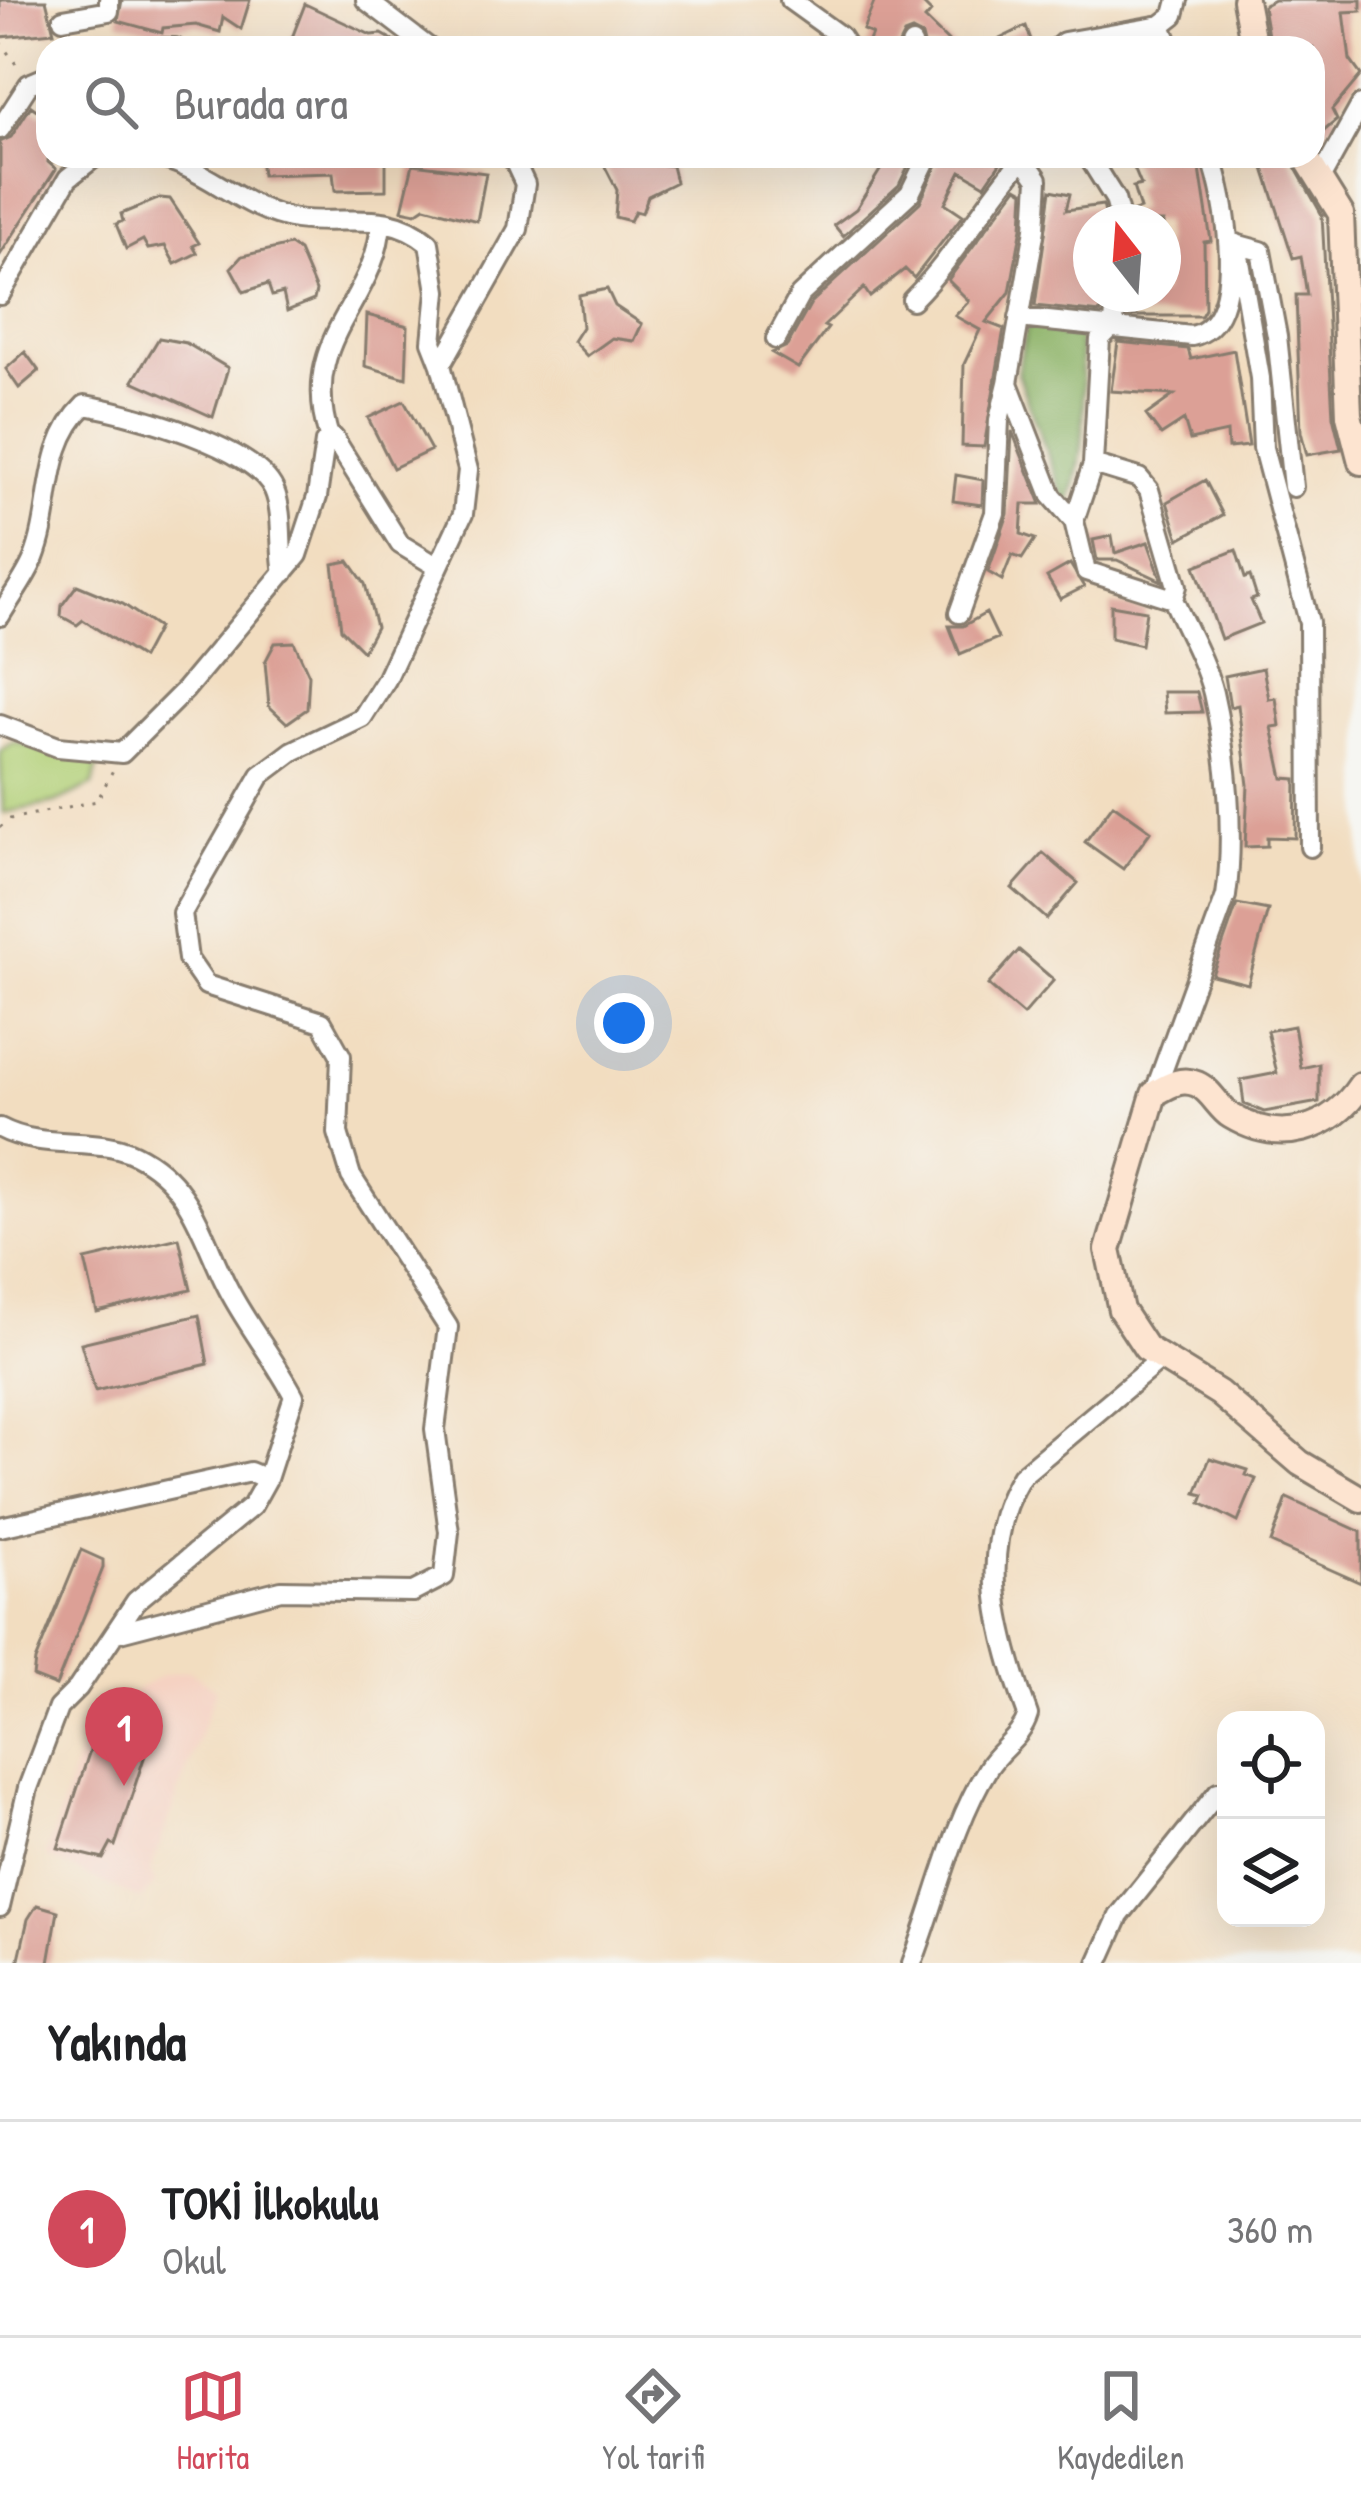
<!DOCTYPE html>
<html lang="tr">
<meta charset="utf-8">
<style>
body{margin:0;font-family:"Patrick Hand",sans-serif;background:#f6f6f6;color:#202124}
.controls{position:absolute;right:36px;bottom:36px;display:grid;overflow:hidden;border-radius:24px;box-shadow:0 12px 48px #0002}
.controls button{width:108px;height:108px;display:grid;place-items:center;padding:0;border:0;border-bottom:3px solid #e0e0e0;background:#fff;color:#202124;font:60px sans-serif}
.compass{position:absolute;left:1073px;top:204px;width:108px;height:108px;border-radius:50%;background:#fff;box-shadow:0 12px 48px #0002;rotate:343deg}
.you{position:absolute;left:624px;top:1023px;width:42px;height:42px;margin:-30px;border:9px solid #fff;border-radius:50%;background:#1a73e8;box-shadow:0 0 0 18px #1a73e833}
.badge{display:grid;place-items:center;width:78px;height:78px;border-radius:50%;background:#d1495b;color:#fff;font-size:39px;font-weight:700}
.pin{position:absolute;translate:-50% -99px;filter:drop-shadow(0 3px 6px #0008)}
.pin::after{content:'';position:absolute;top:63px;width:42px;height:36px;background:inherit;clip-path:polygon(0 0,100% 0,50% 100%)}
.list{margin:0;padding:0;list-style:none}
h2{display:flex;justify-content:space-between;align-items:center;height:156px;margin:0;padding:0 48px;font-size:51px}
h2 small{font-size:39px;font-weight:400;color:#757577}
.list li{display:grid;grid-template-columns:78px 1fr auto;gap:36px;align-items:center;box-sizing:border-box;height:216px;padding:0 48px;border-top:3px solid #e0e0e0}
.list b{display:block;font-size:45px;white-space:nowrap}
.list p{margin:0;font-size:39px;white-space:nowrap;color:#757577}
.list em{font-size:39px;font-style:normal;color:#757577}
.icon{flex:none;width:66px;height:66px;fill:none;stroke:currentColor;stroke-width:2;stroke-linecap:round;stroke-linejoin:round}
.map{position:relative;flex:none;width:1361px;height:1963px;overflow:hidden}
.search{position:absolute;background:#fff;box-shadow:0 12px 48px #0002;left:36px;right:36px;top:36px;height:132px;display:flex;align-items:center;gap:30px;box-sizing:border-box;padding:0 42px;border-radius:36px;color:#757577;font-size:45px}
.sheet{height:372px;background:#fff}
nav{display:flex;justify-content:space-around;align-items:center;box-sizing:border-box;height:168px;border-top:3px solid #e0e0e0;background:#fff;font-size:33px;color:#757577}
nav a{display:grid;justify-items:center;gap:6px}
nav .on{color:#d1495b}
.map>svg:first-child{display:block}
</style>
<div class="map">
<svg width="1361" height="1963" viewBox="0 0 1361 1963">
<rect width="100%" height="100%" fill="#f6f6f2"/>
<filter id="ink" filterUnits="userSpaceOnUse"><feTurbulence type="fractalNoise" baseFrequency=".00833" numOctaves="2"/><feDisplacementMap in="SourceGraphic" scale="24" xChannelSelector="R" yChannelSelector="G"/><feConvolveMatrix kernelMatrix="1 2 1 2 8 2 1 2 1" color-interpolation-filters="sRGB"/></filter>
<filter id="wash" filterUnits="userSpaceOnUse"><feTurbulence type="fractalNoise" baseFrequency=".004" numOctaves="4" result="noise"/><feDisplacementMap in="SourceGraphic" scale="48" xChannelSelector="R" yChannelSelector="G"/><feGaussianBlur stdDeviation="2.7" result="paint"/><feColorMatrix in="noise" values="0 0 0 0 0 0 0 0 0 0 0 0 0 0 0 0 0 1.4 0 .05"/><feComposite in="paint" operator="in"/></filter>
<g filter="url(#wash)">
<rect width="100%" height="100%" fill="#f2ddc0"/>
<path fill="#f5d2c2" d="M189 1670 216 1689 150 1872 155 1883 141 1900 46 1857 91 1715 163 1675Z"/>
<path fill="#b1cf75" stroke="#667648" stroke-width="3" d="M13 742 99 759 93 785 55 803 3 813 0 751Z"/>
<path fill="#8cb266" stroke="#546741" stroke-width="3" d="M1027 325 1079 330C1083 390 1091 451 1067 507L1017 373Z"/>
<g id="blocks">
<path fill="#dca096" d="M0 0H46L54 32 0 37Z
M122 0H250L241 29 223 17 220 32 196 25 163 28 162 33 118 21Z
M875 0H919L931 12 925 19 955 48H925L922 36 912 31 904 34 897 48H866L872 34 863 30Z
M1274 0H1361V11L1344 12 1350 60 1361 75 1332 110 1337 120 1313 140V97L1323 88 1313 79V48H1270L1263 6Z
M305 4 371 35 382 34 407 48H288Z
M1026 26 1034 48H981Z
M31 106 48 118V162L56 169 0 255V142L11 137Z
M260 156H386V190L335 191 333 173 262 175Z
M606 156 672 166 676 182 648 196 642 213 635 211 630 221 615 217 617 190 602 161Z
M889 156H913L899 185 843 236 834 225 856 209Z
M941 156H1005L985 185 961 171 945 203 963 215 914 278 905 269 870 297 864 288 824 326 828 328 798 368 772 353 787 346 811 303 920 202Z
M1129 156H1198L1211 241 1204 242 1205 309 1201 316H1128L1129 294H1163V222H1134L1132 212 1140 209 1133 187 1141 185Z
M1260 156H1289L1322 215 1333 416 1341 449 1307 455 1301 432 1296 295H1307L1301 256 1293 258Z
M413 164 486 173 477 221 425 207 416 213 402 210Z
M1017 187 1024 191 1022 227 1010 292 986 322 1004 329 984 447 962 446 964 364 980 330 955 316 969 301 948 280Z
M1051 190 1070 194 1066 210 1103 205 1107 222H1091V294H1102L1101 313 1035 306Z
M160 198 170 199 199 243 193 246 197 253 175 264 165 246 148 249 143 240 126 249 116 224 123 221 121 214Z
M290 245 299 251 316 291 314 300 287 311 283 293 272 296 268 284 244 292 231 268 242 256Z
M607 289 615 306 642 324 634 341 612 338 587 356 573 341 582 327 579 295Z
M367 315 408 326 406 378 365 366Z
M159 338 186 343 228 368 213 417 133 381Z
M1118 342 1188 349 1191 359 1234 350 1249 446 1228 448 1227 432 1190 440 1184 420 1161 435 1146 415 1174 395 1111 391Z
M25 352 39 371 19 388 6 369Z
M404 401 431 450 393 468 368 418Z
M1012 431 1041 504H1023L1021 534 1035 539 1022 559 1012 555 1002 580 988 572 1008 514Z
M956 475 983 480 982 505 953 501Z
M1205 480 1223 515 1179 539 1167 502Z
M1112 536 1115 553 1148 542 1162 581 1117 560H1097L1093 540Z
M1236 550 1245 578 1250 576 1257 598 1251 600 1261 623 1221 639 1195 566Z
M349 561 365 584 376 627 363 651 341 629 333 564Z
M1070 564 1084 587 1060 599 1047 577Z
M77 585 123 604 158 628 142 658 83 620 77 625 61 616 62 605Z
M1111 605 1146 611 1141 645 1111 638Z
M986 613 998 638 960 654 949 626H963Z
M294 642 309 675 307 709 287 723 269 706 265 662 275 643Z
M1263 668 1269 699 1276 698 1280 726 1272 727 1283 778 1296 779 1295 838 1267 837V846L1245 847 1248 785 1238 705 1230 707 1225 676Z
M1163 692H1197L1202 712 1165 713Z
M1113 804 1151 831 1123 869 1085 842Z
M1043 853 1078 883 1047 919 1012 888Z
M1237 904 1268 910 1248 984 1212 975Z
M1019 950 1054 980 1023 1015 988 985Z
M1294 1026 1301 1068 1319 1064V1102L1264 1112 1244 1104 1241 1080 1277 1073 1267 1031Z
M179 1238 191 1290 97 1312 85 1260Z
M199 1315 208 1364 95 1391 81 1343Z
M1210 1458 1248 1470 1246 1475 1256 1479 1238 1522 1201 1503 1204 1495 1196 1493Z
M1287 1498 1361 1532V1583L1271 1543Z
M81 1550 103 1560V1568L56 1686 33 1677 35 1661Z
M103 1730 144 1745 141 1753 145 1755 115 1846 111 1844 103 1859 58 1848 91 1747 98 1749Z
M37 1905 58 1911 49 1963H18L28 1919Z"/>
</g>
</g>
<g filter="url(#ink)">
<use href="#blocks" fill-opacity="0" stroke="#877c6e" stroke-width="3"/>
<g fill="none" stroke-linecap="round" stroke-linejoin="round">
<defs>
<path id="street" d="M366 0 429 48
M790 0 840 36 848 48
M63 19 109 11V0
M1161 25 1174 15 1178 0
M128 48H175
M910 48 912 44
M1057 48 1064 42 1161 25 1170 48
M0 129 29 84 48 76
M152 156C204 165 243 211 296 219 346 226 388 208 429 243L437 291 432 342 441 365
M1088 156 1115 199 1121 222
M1024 159 1038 179 1035 229 1008 383 1052 496 1074 521 1086 571 1173 599
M1320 179 1361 105
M1228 242 1261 251 1277 336 1293 487
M1237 244 1260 378 1263 448 1309 622 1310 847
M0 295 68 178 96 156
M912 300C956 256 985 201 1025 156
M1019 318 1192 336C1250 323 1226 198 1211 156
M776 339 800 295 910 193 928 156
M330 440C296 337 376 306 381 222
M1093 464 1139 478 1149 490 1177 586 1173 599C1186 629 1205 661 1213 693 1227 755 1235 833 1226 896L1154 1094
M1074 521 1093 464 1100 339 1114 325 1116 294
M959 613 995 513 999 420 1008 383
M0 616C11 597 26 578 34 558 54 507 42 446 85 405 131 413 256 447 274 490 284 513 279 547 284 573
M0 725 58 747 122 753 185 690 298 555 317 497 325 442 334 438 400 544 438 567
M0 1128C43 1151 96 1135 134 1154 195 1184 202 1241 231 1294 250 1329 275 1360 294 1396L267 1479
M0 1527 250 1472 267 1479 252 1506 136 1601 78 1688 58 1708 28 1788 0 1907
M116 1633 281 1590 413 1592 444 1576 449 1532 435 1429 448 1327 351 1176 338 1133 341 1056 322 1022 206 985 188 959 182 913 261 775 293 751 362 718 386 680 463 514 468 470 441 365 518 229 525 184 512 156
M912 1963C937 1899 952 1826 988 1768 1000 1748 1021 1739 1028 1715 1000 1638 975 1551 1021 1476L1162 1358
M1098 1963 1119 1916 1218 1792"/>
<path id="secondary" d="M1245 0 1254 48
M1305 156 1341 214 1349 415 1361 462
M1361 1085C1331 1130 1281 1146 1231 1116 1219 1109 1211 1090 1197 1084 1180 1077 1168 1086 1154 1094L1108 1250 1121 1310 1146 1348 1219 1393 1300 1463 1361 1499"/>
</defs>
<use href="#street" stroke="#877c6e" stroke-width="24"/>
<use href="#secondary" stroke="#877c6e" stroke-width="30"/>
<path stroke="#877c6e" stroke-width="3" stroke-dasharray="3 9" stroke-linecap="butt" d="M0 42 18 67
M39 100 48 114
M0 827 10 819 97 801 113 770"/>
<use href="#street" stroke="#fff" stroke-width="18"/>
<use href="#secondary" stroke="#fde4d0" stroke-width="24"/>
</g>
</g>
</svg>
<div class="controls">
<button><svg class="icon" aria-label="locate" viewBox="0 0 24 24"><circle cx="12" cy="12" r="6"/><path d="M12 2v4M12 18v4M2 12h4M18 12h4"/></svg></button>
<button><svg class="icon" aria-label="layers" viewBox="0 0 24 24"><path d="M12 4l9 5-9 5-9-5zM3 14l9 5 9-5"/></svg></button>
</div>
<svg class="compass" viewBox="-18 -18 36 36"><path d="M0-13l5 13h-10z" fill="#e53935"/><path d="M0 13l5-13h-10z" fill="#757577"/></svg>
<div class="you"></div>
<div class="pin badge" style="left:124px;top:1786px">1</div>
<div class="search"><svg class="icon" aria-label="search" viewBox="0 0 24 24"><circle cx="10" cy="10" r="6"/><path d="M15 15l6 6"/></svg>Burada ara</div>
</div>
<section class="sheet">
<h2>Yakında<small></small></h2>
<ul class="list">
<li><span class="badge">1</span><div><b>TOKİ İlkokulu</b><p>Okul</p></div><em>360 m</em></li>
</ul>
</section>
<nav>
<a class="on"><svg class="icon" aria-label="map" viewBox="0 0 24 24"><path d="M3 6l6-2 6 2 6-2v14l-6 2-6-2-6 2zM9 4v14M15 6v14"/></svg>Harita</a>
<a><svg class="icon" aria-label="directions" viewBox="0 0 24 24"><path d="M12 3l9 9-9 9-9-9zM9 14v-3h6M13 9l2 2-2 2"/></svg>Yol tarifi</a>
<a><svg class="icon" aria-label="saved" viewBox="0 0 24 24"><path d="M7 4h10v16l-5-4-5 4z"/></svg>Kaydedilen</a>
</nav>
